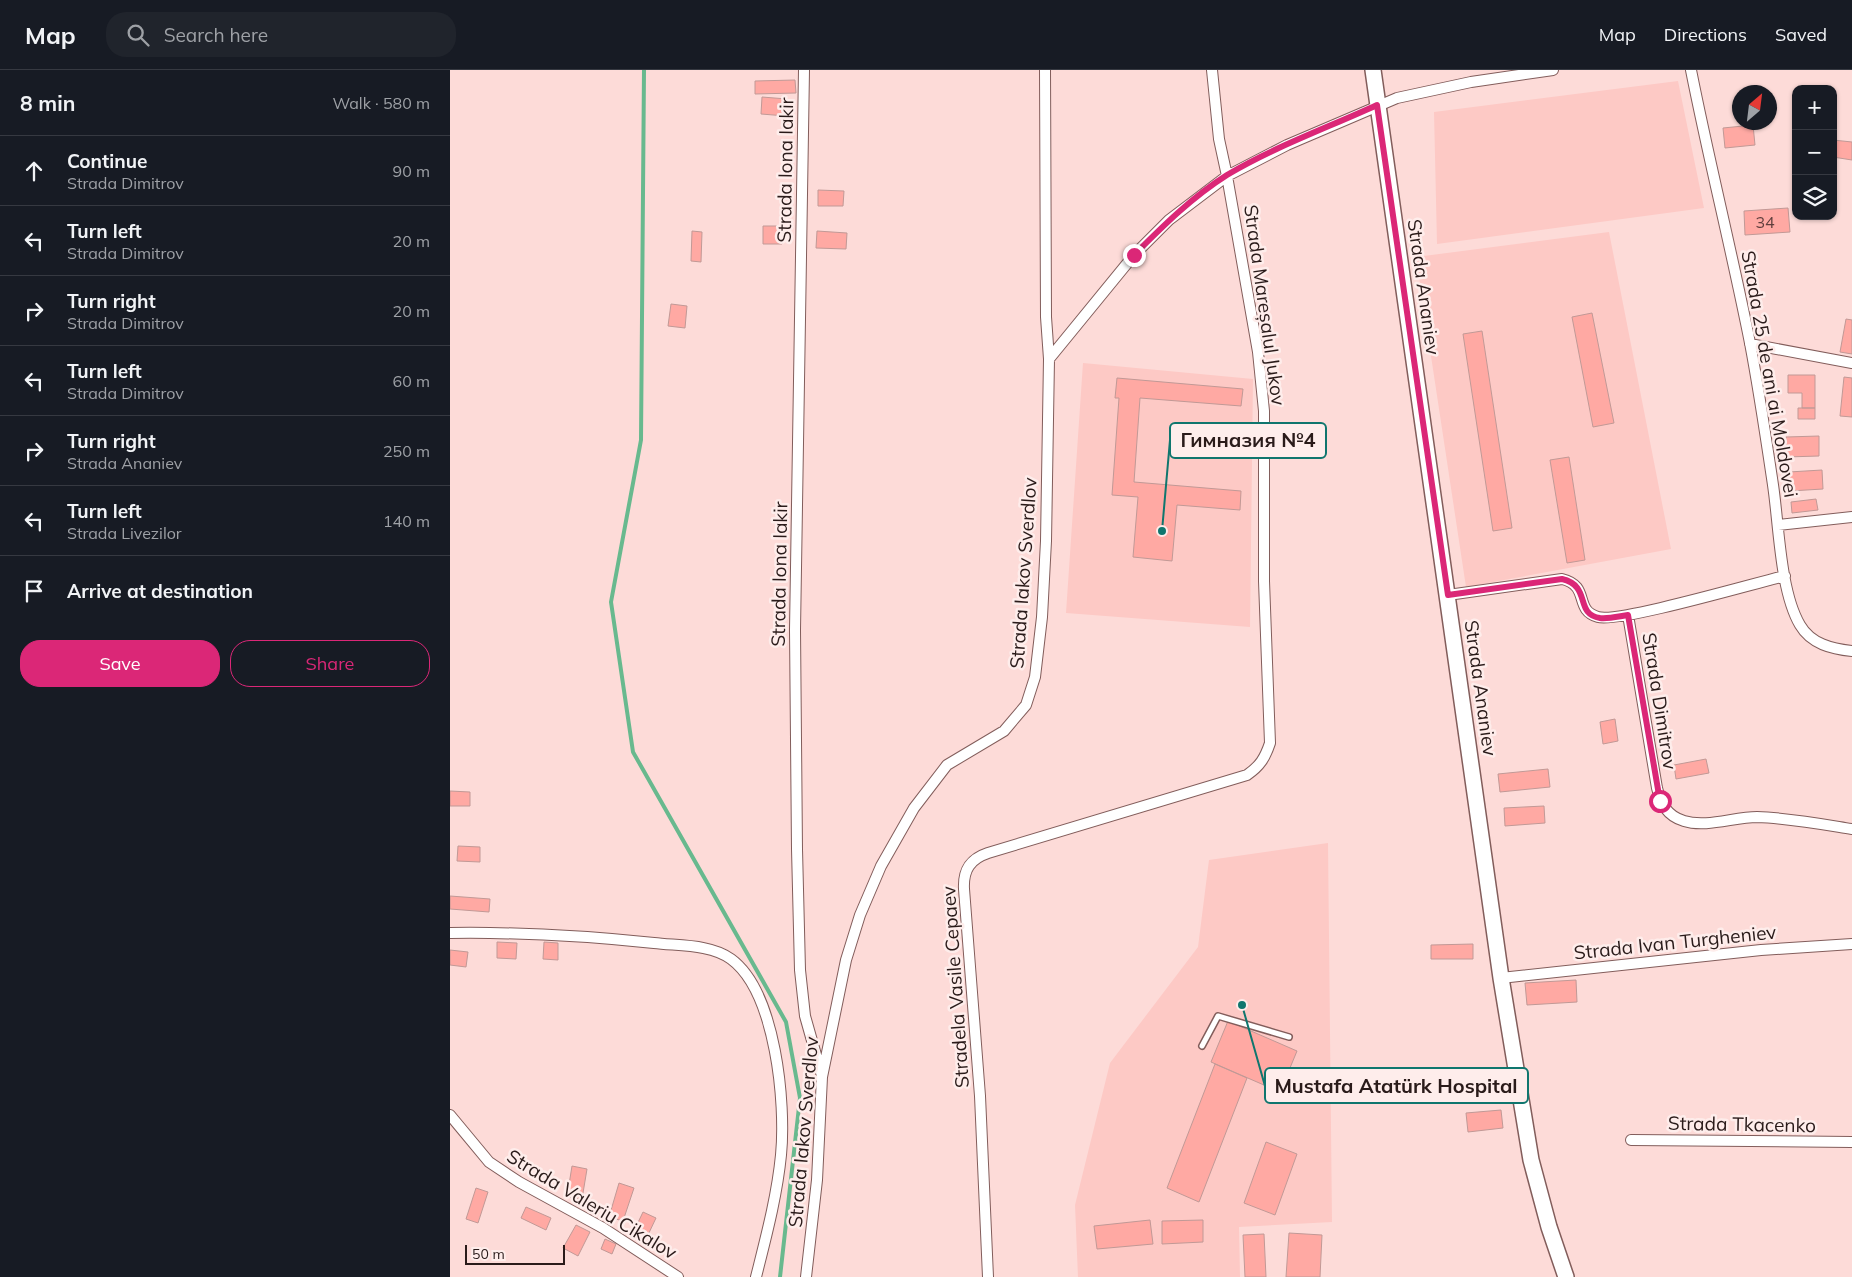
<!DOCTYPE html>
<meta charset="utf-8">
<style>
body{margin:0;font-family:Mulish,sans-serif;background:#20242c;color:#f1f3f6}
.controls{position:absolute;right:15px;top:15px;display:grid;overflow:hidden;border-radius:10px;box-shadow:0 1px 4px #0004}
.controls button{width:45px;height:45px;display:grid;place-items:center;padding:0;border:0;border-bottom:1px solid #363941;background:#171b24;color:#f1f3f6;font:25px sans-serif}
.compass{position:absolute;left:1282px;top:15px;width:45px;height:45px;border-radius:50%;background:#171b24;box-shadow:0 1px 4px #0004;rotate:28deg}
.scale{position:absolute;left:15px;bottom:12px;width:100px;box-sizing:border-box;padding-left:5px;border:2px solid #2a1b1a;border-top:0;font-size:14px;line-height:18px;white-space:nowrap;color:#2a1b1a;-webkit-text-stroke:4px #feedeb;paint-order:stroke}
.stop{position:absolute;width:15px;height:15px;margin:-11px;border:4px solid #db2777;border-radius:50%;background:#fff}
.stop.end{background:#db2777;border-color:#fff;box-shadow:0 1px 5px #0008}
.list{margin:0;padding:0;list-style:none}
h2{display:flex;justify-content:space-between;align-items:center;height:65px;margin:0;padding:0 20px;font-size:21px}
h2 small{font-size:16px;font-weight:400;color:#9ea1a6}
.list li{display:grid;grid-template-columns:32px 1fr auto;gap:15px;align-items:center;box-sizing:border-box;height:70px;padding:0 20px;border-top:1px solid #363941}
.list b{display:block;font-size:19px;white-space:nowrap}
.list p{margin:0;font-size:16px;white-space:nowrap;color:#9ea1a6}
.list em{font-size:16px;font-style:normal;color:#9ea1a6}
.actions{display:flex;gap:10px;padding:15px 20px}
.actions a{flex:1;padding:11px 0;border:1px solid #db2777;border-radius:20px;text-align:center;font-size:18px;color:#db2777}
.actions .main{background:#db2777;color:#fff}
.icon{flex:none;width:28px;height:28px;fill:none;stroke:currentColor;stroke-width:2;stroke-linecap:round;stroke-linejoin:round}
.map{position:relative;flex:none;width:1402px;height:1207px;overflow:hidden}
header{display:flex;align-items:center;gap:30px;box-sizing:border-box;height:70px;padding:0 25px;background:#171b24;border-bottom:1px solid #363941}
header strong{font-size:24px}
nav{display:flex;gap:28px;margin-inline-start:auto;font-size:18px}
.search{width:350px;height:45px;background:#20242c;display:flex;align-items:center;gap:12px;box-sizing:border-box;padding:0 18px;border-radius:20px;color:#9ea1a6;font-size:19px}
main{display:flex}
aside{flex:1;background:#171b24}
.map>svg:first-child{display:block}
</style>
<header>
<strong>Map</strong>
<div class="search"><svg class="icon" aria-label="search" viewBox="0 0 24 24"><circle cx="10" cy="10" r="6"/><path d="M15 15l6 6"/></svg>Search here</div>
<nav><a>Map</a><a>Directions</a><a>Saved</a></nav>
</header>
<main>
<aside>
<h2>8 min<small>Walk · 580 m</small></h2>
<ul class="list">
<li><svg class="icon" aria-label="ahead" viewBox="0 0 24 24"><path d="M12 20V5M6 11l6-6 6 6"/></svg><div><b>Continue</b><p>Strada Dimitrov</p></div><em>90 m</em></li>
<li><svg class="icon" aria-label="left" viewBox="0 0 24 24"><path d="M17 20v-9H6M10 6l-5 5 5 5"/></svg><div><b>Turn left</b><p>Strada Dimitrov</p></div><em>20 m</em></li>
<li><svg class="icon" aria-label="right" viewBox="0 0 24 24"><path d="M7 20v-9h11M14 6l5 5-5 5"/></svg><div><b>Turn right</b><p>Strada Dimitrov</p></div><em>20 m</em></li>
<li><svg class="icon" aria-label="left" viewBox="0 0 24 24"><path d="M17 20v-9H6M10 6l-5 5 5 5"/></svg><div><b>Turn left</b><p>Strada Dimitrov</p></div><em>60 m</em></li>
<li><svg class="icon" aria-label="right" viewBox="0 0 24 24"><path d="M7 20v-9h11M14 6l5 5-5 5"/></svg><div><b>Turn right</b><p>Strada Ananiev</p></div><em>250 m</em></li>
<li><svg class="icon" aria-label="left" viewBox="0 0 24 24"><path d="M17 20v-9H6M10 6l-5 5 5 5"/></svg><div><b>Turn left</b><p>Strada Livezilor</p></div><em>140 m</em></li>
<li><svg class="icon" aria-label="arrive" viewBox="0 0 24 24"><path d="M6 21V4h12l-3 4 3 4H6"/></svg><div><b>Arrive at destination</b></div></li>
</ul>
<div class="actions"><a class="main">Save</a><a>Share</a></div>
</aside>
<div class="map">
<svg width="1402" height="1207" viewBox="0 0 1402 1207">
<rect width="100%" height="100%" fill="#fddbd8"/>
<path fill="#fdc9c5" d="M1228 11 1254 138 987 174 984 42Z
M1159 162 1221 479 1016 517 966 187Z
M633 293 803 309 800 557 616 543Z
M878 773 882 1152 789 1157 790 1207H628L625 1135 660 993 748 877 759 790Z"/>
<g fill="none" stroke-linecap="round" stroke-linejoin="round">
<path stroke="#68b98e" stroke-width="4" d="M194 0 191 370 161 532 183 682 336 952 350 1028 330 1207"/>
</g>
<path fill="#ffa9a3" stroke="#c19996" d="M345 10 346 23 305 24V11Z
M312 27 337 29 336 46 311 44Z
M1303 55 1305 75 1275 78 1273 58Z
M1383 70 1402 72V90L1383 87Z
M368 120 394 121 393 136H368Z
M1338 138 1340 162 1295 165 1294 141Z
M313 156H332V174H313Z
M242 161 252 162 251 192 241 191Z
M367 161 397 163 396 179 366 178Z
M221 234 237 236 235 258 218 256Z
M1142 243 1164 353 1143 357 1122 247Z
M1396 249 1402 250V284L1390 282Z
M1032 261 1062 458 1043 461 1013 264Z
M1338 305H1365V338H1352V323H1338Z
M1394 307 1402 308V347L1390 346Z
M667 308 793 319 791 336 690 328 684 412 791 421 790 440 727 435 722 491 683 487 688 427 662 425 669 328H665Z
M1348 338H1365V349H1348Z
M1369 366V386L1336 387V367Z
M1119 387 1135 490 1117 493 1100 390Z
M1372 400 1373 419 1340 421 1339 402Z
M1366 429 1368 440 1342 443 1341 432Z
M1165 649 1168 671 1153 674 1150 652Z
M1256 689 1259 703 1226 709 1224 695Z
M1098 699 1100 717 1050 722 1048 704Z
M0 721 20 722V736H0Z
M1094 736 1095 753 1055 756 1054 738Z
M8 776 30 777V792L7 791Z
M0 826 40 829 39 842 0 839Z
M47 872 67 873 66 889 47 888Z
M94 872 108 873V890L93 889Z
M1023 874V889H981V875Z
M0 880 18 882 16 897 0 895Z
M1126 910 1127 932 1077 935 1075 913Z
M778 951 847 981 830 1022 761 992Z
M765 994 797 1008 749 1132 717 1118Z
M1044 998 1045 1018 1008 1020 1007 1001Z
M1051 1040 1053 1058 1018 1062 1016 1043Z
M816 1072 847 1084 825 1145 794 1133Z
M122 1096 137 1099 132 1129 117 1127Z
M169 1113 184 1118 173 1151 159 1147Z
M26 1118 38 1122 28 1153 16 1149Z
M76 1137 101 1148 96 1160 71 1148Z
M193 1142 206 1148 197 1167 184 1161Z
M700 1150 703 1174 647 1179 644 1156Z
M753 1150V1172L712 1174V1151Z
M126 1155 140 1162 128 1186 113 1178Z
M839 1163 872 1165 870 1207H836Z
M814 1164 816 1207H795L793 1165Z
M155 1169 166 1174 162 1184 151 1179Z"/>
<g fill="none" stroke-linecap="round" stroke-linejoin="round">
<defs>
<path id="lane" d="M752 976 768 946 839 967"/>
<path id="street" d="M354 0 345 560 347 779 350 900 355 946 372 1006
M1241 0C1259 91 1282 182 1300 273 1309 320 1316 368 1323 415 1329 455 1330 521 1350 555 1361 574 1382 579 1402 581
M1300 274 1402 293
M599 289 684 185 719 150 777 106 837 75 947 28 1021 12 1103 0
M1328 455 1402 447
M998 525 1112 509C1141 516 1123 540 1148 547 1169 553 1305 513 1335 506
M1178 545 1207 718C1211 734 1217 746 1234 751 1256 758 1284 747 1307 747 1339 748 1371 754 1402 759
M0 863C69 862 136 866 204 873 228 876 261 874 281 889 326 922 336 1034 331 1085 327 1126 316 1167 306 1207
M1051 908 1311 880 1402 874
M0 1045 39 1092 69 1112 153 1158 228 1207
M1181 1070 1402 1072
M356 1207 367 1110 372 1007 396 890 410 845 431 796 464 738 497 695 554 661 576 635 585 607 592 547 596 471 599 289 596 247 595 0
M538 1207 530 1026 514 819C513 800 520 789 538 783L797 705C810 696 815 688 820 673L814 511V341L808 282 777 106 769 69 762 0"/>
<path id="secondary" d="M923 0 1051 908 1081 1090 1099 1157 1116 1207"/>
</defs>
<use href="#lane" stroke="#825d5b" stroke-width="8"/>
<use href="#street" stroke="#825d5b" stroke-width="12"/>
<use href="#secondary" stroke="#825d5b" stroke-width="18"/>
<use href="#lane" stroke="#fff" stroke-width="5"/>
<use href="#street" stroke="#fff" stroke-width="10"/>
<use href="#secondary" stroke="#fff" stroke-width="15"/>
</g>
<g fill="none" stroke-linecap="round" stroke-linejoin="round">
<path stroke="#db2777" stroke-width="6" d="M684 185C713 156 742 127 777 105 824 77 877 58 927 35L998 525 1112 509C1142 516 1124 544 1150 548 1159 549 1170 546 1178 545L1210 731"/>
</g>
<g text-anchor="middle" stroke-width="5" stroke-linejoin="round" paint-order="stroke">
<g font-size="16" fill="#5f3e3c">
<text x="1315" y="158">34</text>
</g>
<g font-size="19" fill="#2a1b1a" stroke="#feedeb">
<text transform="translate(335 100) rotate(-89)" y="7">Strada Iona Iakir</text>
<text transform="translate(974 217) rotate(82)" y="7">Strada Ananiev</text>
<text transform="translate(815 235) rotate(82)" y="7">Strada Mareșalul Jukov</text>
<text transform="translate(1320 304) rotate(80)" y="7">Strada 25 de ani ai Moldovei</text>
<text transform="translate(573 503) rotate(-86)" y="7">Strada Iakov Sverdlov</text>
<text transform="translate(329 504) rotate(-89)" y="7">Strada Iona Iakir</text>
<text transform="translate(1031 618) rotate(82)" y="7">Strada Ananiev</text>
<text transform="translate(1210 631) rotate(81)" y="7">Strada Dimitrov</text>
<text transform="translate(1225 872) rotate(-6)" y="7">Strada Ivan Turgheniev</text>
<text transform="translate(505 917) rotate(-94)" y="7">Stradela Vasile Cepaev</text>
<text transform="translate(1292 1054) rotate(1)" y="7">Strada Tkacenko</text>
<text transform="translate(353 1062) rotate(-85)" y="7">Strada Iakov Sverdlov</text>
<text transform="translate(142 1134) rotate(31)" y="7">Strada Valeriu Cikalov</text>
</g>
</g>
<path fill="none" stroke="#0f766e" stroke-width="2" d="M712 461L720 370M792 935L815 1016"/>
<g fill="#0f766e" stroke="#feedeb" stroke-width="2">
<circle cx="712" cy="461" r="5"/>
<circle cx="792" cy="935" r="5"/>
</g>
<g fill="#feedeb" stroke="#0f766e" stroke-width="2">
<rect x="720" y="353" width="156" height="35" rx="5"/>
<rect x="815" y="998" width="263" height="35" rx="5"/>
</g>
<g font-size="20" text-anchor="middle" font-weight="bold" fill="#2a1b1a">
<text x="798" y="377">Гимназия №4</text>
<text x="946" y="1023">Mustafa Atatürk Hospital</text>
</g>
</svg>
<div class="controls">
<button>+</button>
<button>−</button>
<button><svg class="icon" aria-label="layers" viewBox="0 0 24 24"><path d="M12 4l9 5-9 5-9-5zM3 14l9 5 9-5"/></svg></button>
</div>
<svg class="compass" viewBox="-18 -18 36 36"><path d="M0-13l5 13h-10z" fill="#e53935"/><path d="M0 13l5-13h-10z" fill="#9ea1a6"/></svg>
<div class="scale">50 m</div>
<div class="stop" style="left:1210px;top:731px"></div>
<div class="stop end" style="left:684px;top:185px"></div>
</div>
</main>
